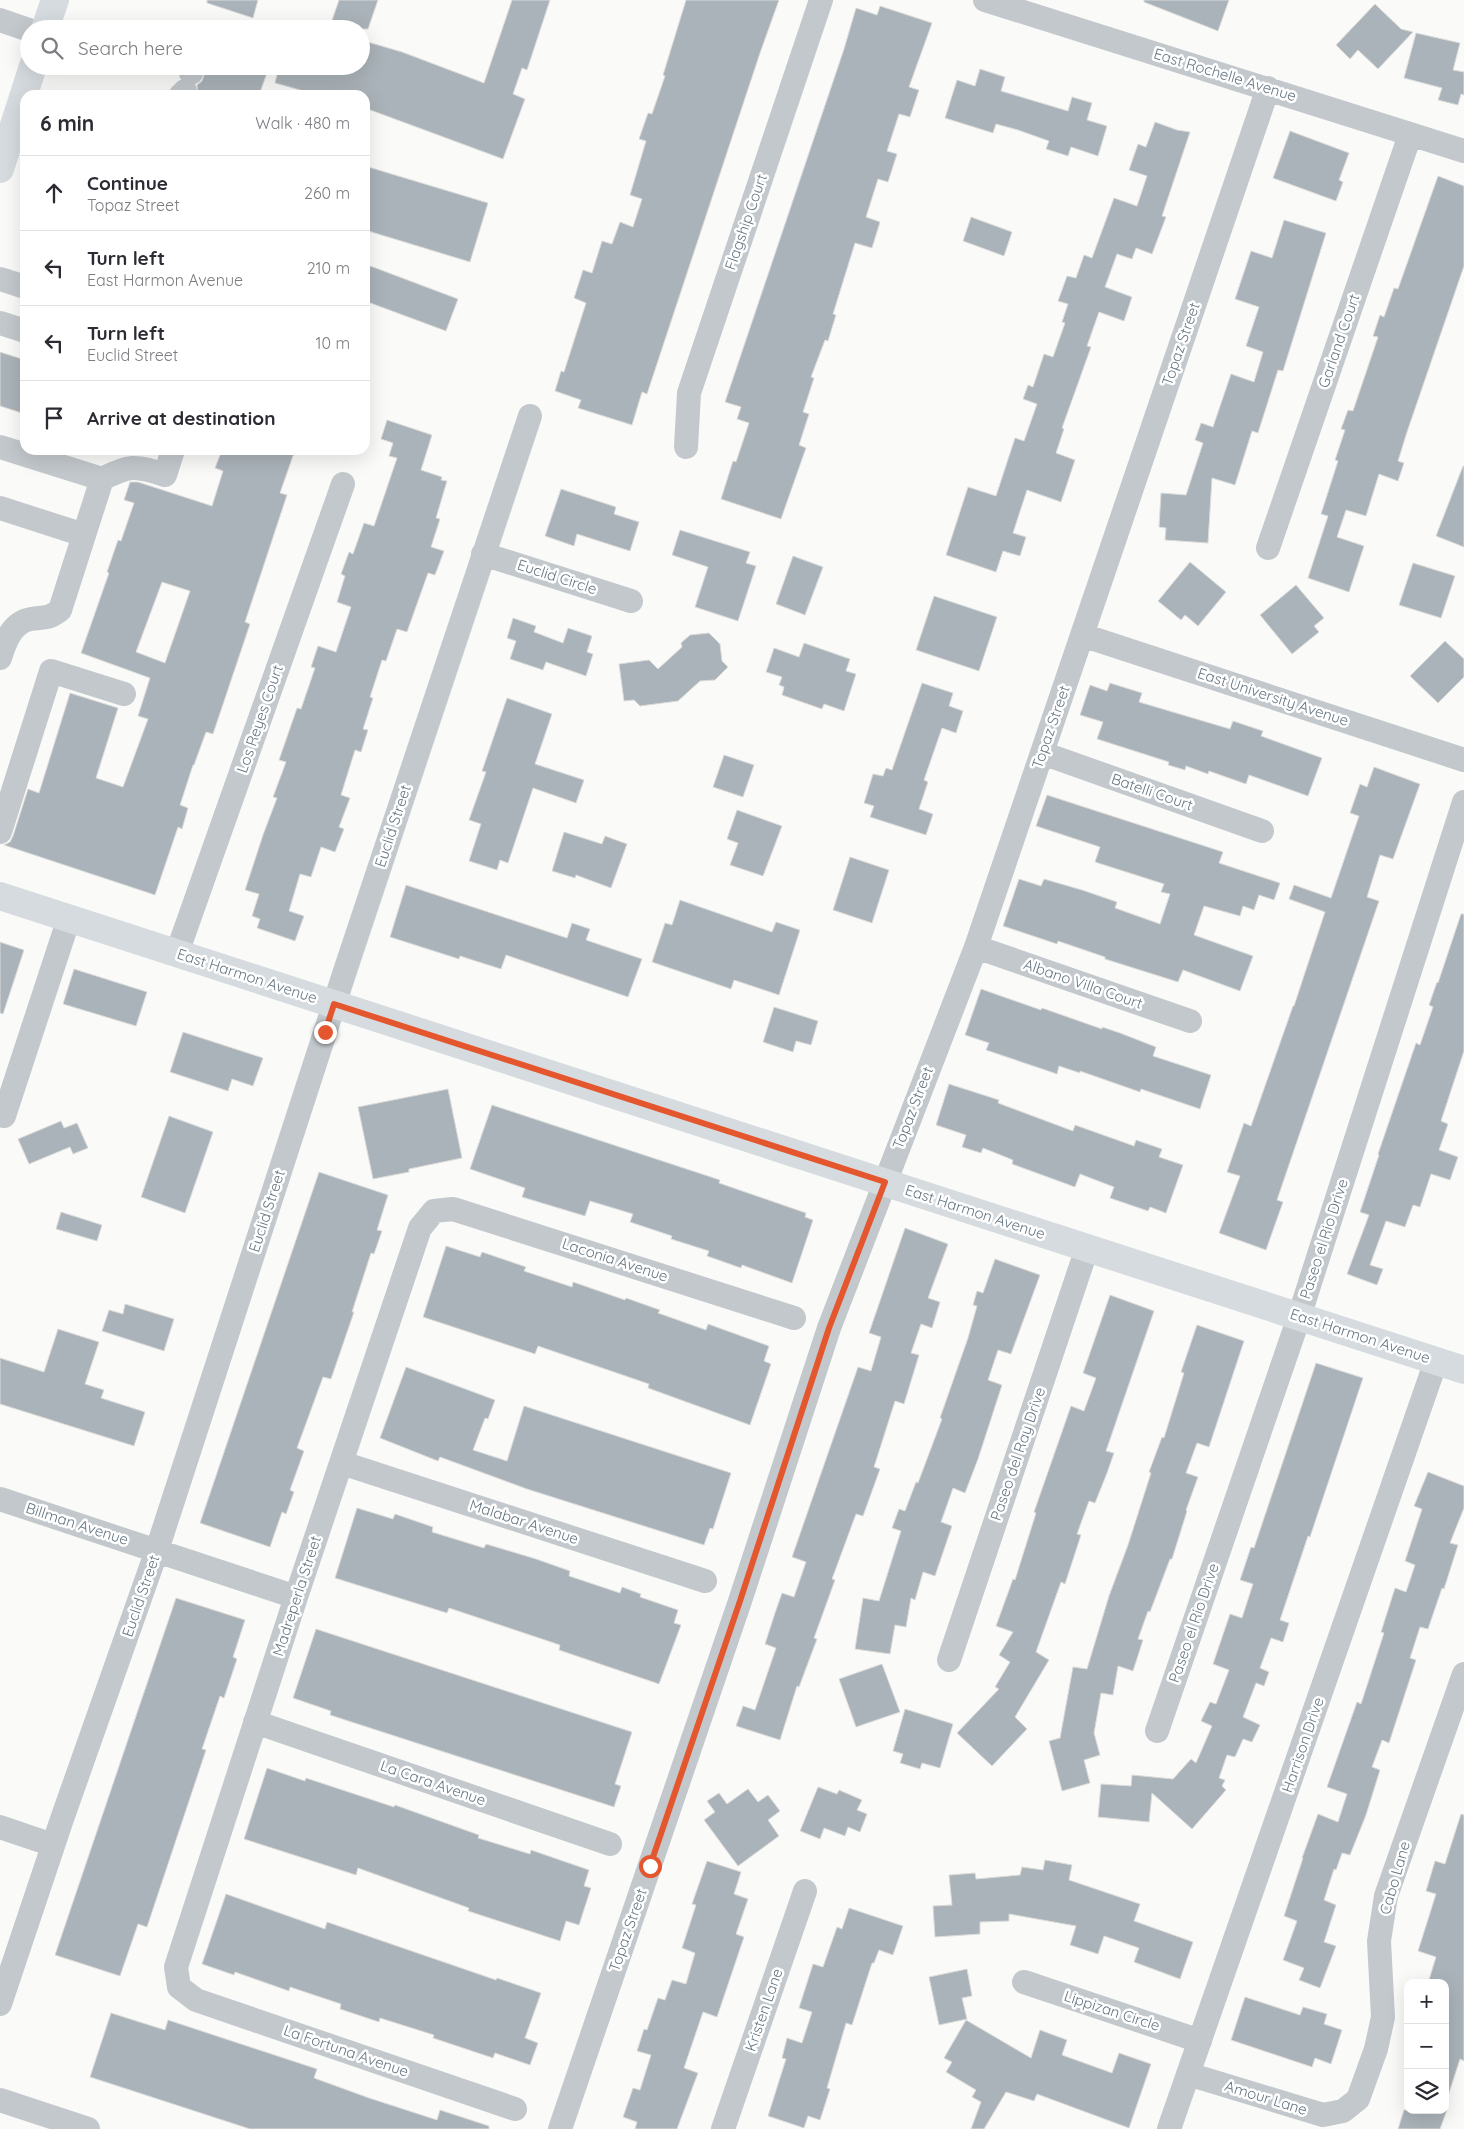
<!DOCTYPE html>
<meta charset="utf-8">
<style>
body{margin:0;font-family:Quicksand,sans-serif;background:#f7f7f7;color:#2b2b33}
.controls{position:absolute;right:15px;bottom:15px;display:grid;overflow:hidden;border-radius:10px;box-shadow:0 5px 20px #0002}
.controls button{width:45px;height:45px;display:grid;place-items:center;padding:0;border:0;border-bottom:1px solid #e1e1e2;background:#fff;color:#2b2b33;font:25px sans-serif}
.stop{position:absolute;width:15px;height:15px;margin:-11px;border:4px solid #e4572e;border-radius:50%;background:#fff}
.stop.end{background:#e4572e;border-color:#fff;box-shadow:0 1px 5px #0008}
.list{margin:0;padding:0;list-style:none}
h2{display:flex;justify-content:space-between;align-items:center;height:65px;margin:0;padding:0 20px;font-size:21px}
h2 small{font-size:16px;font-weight:400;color:#7c7c81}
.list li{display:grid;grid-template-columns:32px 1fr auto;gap:15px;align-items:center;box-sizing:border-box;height:75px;padding:0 20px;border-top:1px solid #e1e1e2}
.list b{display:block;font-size:19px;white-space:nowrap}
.list p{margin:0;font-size:16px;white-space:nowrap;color:#7c7c81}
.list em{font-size:16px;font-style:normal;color:#7c7c81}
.icon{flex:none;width:28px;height:28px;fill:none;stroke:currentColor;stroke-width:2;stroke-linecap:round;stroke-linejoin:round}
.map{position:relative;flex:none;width:1464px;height:2129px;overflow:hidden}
.search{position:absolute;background:#fff;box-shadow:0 5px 20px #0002;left:20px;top:20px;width:350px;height:55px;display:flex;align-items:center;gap:12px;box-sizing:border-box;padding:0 18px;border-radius:28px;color:#7c7c81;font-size:19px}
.panel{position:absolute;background:#fff;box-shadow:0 5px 20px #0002;left:20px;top:90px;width:350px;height:365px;border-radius:15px}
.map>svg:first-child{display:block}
</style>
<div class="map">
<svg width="1464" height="2129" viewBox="0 0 1464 2129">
<rect width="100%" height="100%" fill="#fafaf8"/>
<path fill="#aab3b9" stroke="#dcdcda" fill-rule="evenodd" d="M207 0H258L253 18 207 3Z
M339 0H378L368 29H329Z
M512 0H550L527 70 522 68 513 94 525 99 503 159 365 108V95H318L275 83 279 66H361V40L402 52 484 83Z
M686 0H779L760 53 647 394 642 392 632 425 578 408 581 400 555 391 561 371 564 372 586 303 574 298 583 270 592 273 602 241 612 244 620 222 633 227 642 199 630 195 646 141 639 139 648 113 652 114 665 76 663 75Z
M1144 0H1229L1218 31 1144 2Z
M1375 4 1401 29 1413 32 1378 69 1358 50 1350 59 1336 45Z
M880 6 932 23 909 87 919 90 910 117 899 114 887 151 897 154 888 182 878 179 866 217 880 222 872 248 855 243 833 314 836 315 828 341 825 340 811 377 814 378 803 412 809 414 799 445 806 448 781 519 721 499 733 461 736 462 749 423 737 419 741 407 725 402 844 49 856 8 877 15Z
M1416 33 1460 43 1453 70 1464 72V95L1461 94 1458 105 1438 100 1442 88 1404 78Z
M207 66H248L267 73 259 95H198L197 85 202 81Z
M980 69 1005 77 1001 91 1068 111 1072 97 1092 103 1087 120 1107 126 1098 156 1071 147 1068 156 1046 149 1049 141 1018 130 996 124 993 133 945 118 957 80 975 86Z
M1155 122 1177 130 1190 132 1162 216 1166 217 1152 254 1136 248 1132 259 1117 254 1105 287 1132 297 1124 321 1099 312 1087 346 1091 347 1062 428 1064 429 1056 453 1075 460 1061 502 1027 490 1013 533 1026 537 1020 556 1003 551 996 572 946 555 968 487 996 496 1015 438 1024 441 1037 404 1023 399 1028 385 1033 387 1044 354 1053 357 1065 323 1062 322 1068 304 1058 301 1067 276 1076 278 1084 255 1092 258 1114 198 1137 206 1147 176 1129 170 1138 144 1146 147Z
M1290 131 1349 153 1339 180 1343 182 1336 201 1273 178Z
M365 166 488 203 470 262 365 230Z
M1438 176 1464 186V266L1407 432 1398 461 1404 463 1398 481 1379 474 1366 516 1346 510 1337 537 1364 546 1349 592 1308 578 1328 516 1321 514 1338 461 1335 460 1345 430 1341 429 1348 410 1353 411 1378 337 1373 336 1380 315 1384 317 1394 288 1398 289Z
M971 217 1012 232 1004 256 963 241Z
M1284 220 1326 233 1283 371 1278 370 1258 433 1252 431 1235 485 1212 478 1208 543 1165 540 1166 528 1159 527 1161 493 1186 495 1203 443 1195 440 1201 423 1213 427 1231 374 1254 382 1263 352 1246 346 1259 307 1235 299 1251 251 1272 258Z
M365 264 458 299 446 331 365 301Z
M0 352 25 360V414L0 406Z
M387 420 432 435 421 470 442 477 441 480 447 481 436 518 440 519 431 547 444 551 435 575 428 573 407 632 397 629 386 661 382 660 370 697 373 698 363 729 368 730 361 752 355 750 341 795 350 798 339 827 344 829 335 852 321 847 311 877 300 874 289 911 304 916 295 941 257 928 260 919 252 916 259 894 245 890 263 835 277 798 273 797 286 762 279 760 297 708 301 709 315 668 311 667 318 646 336 652 351 607 337 602 345 576 341 574 349 552 353 554 364 523 374 526 397 458 389 456 393 443 381 439Z
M222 450H295L280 493 287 495 245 622 250 624 213 734 206 732 194 765H193L180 805 188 808 182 829 178 827 155 895 4 845 10 842 13 836 28 789 39 793 70 693 118 708 96 778 123 787 148 719 138 716 150 678 81 653 109 573 107 572 118 540 121 541 134 503 124 500 130 482H138L212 506 223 471 215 468ZM162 582 190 591 165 663 136 652Z
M1463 466H1464V547L1436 536Z
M561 489 616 507 614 514 639 522 630 551 577 534 574 546 545 536Z
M680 530 750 552 746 563 756 566 738 621 695 607 708 567 672 555Z
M793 556 823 567 805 615 776 604Z
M1190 562 1226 592 1198 626 1185 615 1181 620 1158 601Z
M1413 563 1455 576 1441 618 1399 605Z
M1296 585 1324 618 1314 626 1319 632 1292 654 1260 615Z
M934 596 997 617 979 671 916 650Z
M513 618 536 626 534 632 563 643 568 628 592 636 587 652 593 654 586 676 546 662 543 670 510 659 516 641 507 638Z
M709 633 720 644 722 661 728 667 715 680 700 681 678 701 640 706 634 700 624 701 619 664 649 660 658 669 682 647 681 643 690 635Z
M1445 641 1464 659V677L1438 703 1410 676Z
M804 643 850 659 846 671 856 674 844 711 824 704 822 709 782 695 784 687 779 685 782 677 766 672 774 648 799 657Z
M922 683 953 693 949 706 963 711 956 733 942 728 924 780 928 782 919 809 933 814 926 835 870 817 874 806 864 803 873 774 883 776 886 768 892 770Z
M1110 683 1142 693 1139 702 1230 729 1233 721 1263 731 1261 736 1322 758 1308 796 1249 775 1246 784 1209 771 1208 774 1186 766 1185 770 1168 765 1169 762 1097 739 1103 722 1080 715 1090 685 1107 691Z
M507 698 552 714 535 764 584 780 576 803 533 788 508 863 500 860 497 870 469 861 481 824 469 820 486 772 482 771Z
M724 755 754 765 743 797 713 787Z
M1374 767 1420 784 1393 859 1380 855 1367 897 1379 901 1277 1200 1283 1202 1266 1250 1219 1233 1240 1176 1227 1172 1244 1123 1251 1126 1293 1006H1294L1325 912 1289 899 1294 885 1331 898 1359 816 1350 813 1360 784 1367 787Z
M1047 795 1223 852 1219 863 1280 883 1274 900 1259 895 1254 910 1243 906 1240 916 1204 906 1194 935 1253 956 1240 991 1183 970 1178 982 1105 959V957L1058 941 1057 944 1003 926 1019 879 1041 886 1044 879 1082 890 1117 902 1115 908 1160 924 1170 894 1161 892 1164 884 1095 862 1100 847 1036 826Z
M737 810 782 826 763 876 730 865 738 843 727 839Z
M564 832 602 844 605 836 627 844 611 888 576 875 575 878 552 871Z
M850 857 889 870 872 923 833 910Z
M406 885 567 938 572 923 590 929 586 940 642 959 628 997 506 955 501 969 460 956 459 959 390 937Z
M680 900 772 932 776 922 800 930 779 995 734 980 731 989 652 962 665 923 672 925Z
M1461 914H1464V1051L1441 1121 1448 1124 1439 1150 1458 1157 1450 1180 1431 1174 1420 1207 1413 1205 1405 1227 1386 1221 1370 1265 1383 1269 1377 1285 1347 1274 1369 1215 1360 1212 1379 1155 1378 1154 1416 1043 1420 1045 1433 1007 1429 1005 1437 982 1438 983Z
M0 942 24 950 3 1014 0 1013Z
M74 969 147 992 136 1026 63 1004Z
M981 989 1041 1010 1042 1008 1102 1029V1027L1120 1033 1156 1047 1153 1056 1211 1075 1200 1109 1141 1089 1140 1092 1080 1071V1073L1059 1066 1057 1074 986 1050 989 1043 965 1035Z
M774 1007 818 1021 811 1045 796 1041 793 1052 763 1042Z
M183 1032 263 1058 253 1086 232 1079 228 1091 170 1072Z
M949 1084 999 1100 998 1103 1073 1131 1075 1125 1134 1146 1136 1140 1162 1149 1159 1157 1183 1165 1166 1213 1150 1207 1148 1211 1110 1198 1114 1187 1080 1174 1075 1187 1012 1164 1013 1160 983 1148 981 1153 962 1147 966 1135 936 1125Z
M448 1089 462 1158 409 1169V1172L373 1179 358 1107Z
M492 1105 720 1180 719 1183 806 1213 805 1217 813 1220 792 1283 742 1265 741 1268 707 1256 709 1251 671 1239 672 1236 630 1222 633 1214 590 1201 585 1216 522 1197 525 1188 470 1169Z
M169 1116 213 1132 185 1213 141 1197Z
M61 1121 64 1128 77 1123 88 1148 73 1154 70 1147 29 1164 18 1139Z
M319 1172 388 1195 377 1230 382 1231 374 1254 371 1253 352 1312H354L331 1379 323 1377 297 1448 304 1451 290 1490 294 1492 286 1514 282 1512 270 1547 200 1523Z
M61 1212 102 1225 97 1241 56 1229Z
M905 1228 948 1244 928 1298 940 1302 932 1328 921 1324 911 1353 919 1355 904 1404 895 1401 874 1467 880 1469 863 1516 856 1514 832 1579 835 1580 814 1638 817 1639 799 1687 797 1686 780 1740 736 1726 743 1706 755 1710 776 1648 765 1644 775 1613 782 1593 794 1597 806 1562 792 1557 858 1367 871 1371 881 1337 869 1333Z
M446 1246 480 1257 482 1252 526 1267 524 1271 572 1287 573 1282 625 1300 626 1298 660 1310 658 1313 706 1330 708 1324 769 1346 764 1361 771 1364 750 1425 648 1388 649 1384 538 1346 535 1354 423 1317Z
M995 1259 1040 1275 1011 1354 998 1350 988 1380 1002 1385 978 1459 965 1493 953 1488 941 1522 952 1526 935 1576 923 1572 915 1600 911 1598 906 1627 895 1625 890 1654 855 1649 863 1598 879 1601 901 1531 892 1528 899 1509 905 1511 916 1482 918 1483 942 1419 940 1418 968 1338 977 1306 973 1305 977 1291 983 1293Z
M1110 1295 1154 1311 1106 1451 1114 1453 1107 1473 1095 1503 1089 1501 1077 1534 1081 1535 1065 1584 1061 1582 1036 1652 1049 1660 1015 1717 1027 1729 992 1766 957 1733 999 1689 995 1687 1010 1662 999 1655 1013 1632 996 1626 1013 1579 1015 1580 1036 1513 1034 1512 1071 1406 1084 1411 1096 1378 1083 1373Z
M125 1304 174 1319 164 1351 102 1331 109 1310 123 1314Z
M1197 1325 1244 1341 1209 1447 1197 1443 1186 1473 1198 1477 1186 1510 1187 1511 1172 1559H1170L1150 1612 1148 1611 1138 1639 1143 1640 1133 1671 1118 1666 1113 1695 1101 1693 1094 1733 1100 1755 1084 1760 1090 1783 1062 1791 1049 1741 1060 1738 1073 1667 1087 1669 1109 1596 1128 1545 1151 1473 1149 1472 1162 1437 1164 1438 1184 1373 1181 1372Z
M58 1329 99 1342 85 1384 104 1390 101 1398 145 1412 134 1446 0 1404V1358L44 1372Z
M1316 1363 1363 1378 1310 1537 1308 1536 1280 1620 1289 1623 1283 1642 1271 1638 1260 1668 1269 1672 1264 1686 1256 1683 1243 1717 1260 1725 1252 1742 1243 1739 1235 1757 1227 1755 1219 1778 1225 1780 1222 1786 1226 1790 1192 1829 1152 1793 1149 1822 1098 1817 1101 1784 1131 1786 1132 1775 1173 1779 1191 1759 1196 1763 1212 1726 1201 1721 1210 1702 1216 1704 1229 1670 1213 1664 1230 1614 1242 1618 1253 1584 1240 1580 1251 1547 1254 1548Z
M406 1367 495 1400 488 1419 485 1418 473 1450 507 1461 524 1406 731 1473 713 1529 710 1528 704 1545 527 1489 440 1457 438 1461 380 1438Z
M1428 1472 1464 1486V1508L1450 1543 1458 1545 1444 1589 1442 1588 1428 1629 1420 1627 1410 1658 1416 1660 1389 1743 1382 1740 1372 1767 1380 1770 1366 1815 1350 1855 1342 1853 1336 1870 1334 1869 1324 1900 1336 1905 1324 1942 1336 1946 1320 1988 1299 1980 1304 1968 1283 1960 1297 1921 1284 1916 1303 1858H1302L1318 1814 1338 1822 1347 1794 1327 1787 1357 1702 1361 1704 1384 1633 1381 1632 1395 1588 1406 1592 1415 1565 1405 1561 1422 1509 1414 1506Z
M357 1508 393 1519 395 1514 433 1527 432 1532 484 1548 486 1544 536 1559 570 1571 569 1576 620 1593 622 1587 641 1594 640 1597 678 1610 674 1623 681 1625 659 1684 559 1650 560 1645 449 1608 447 1613 335 1578Z
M176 1598 245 1620 233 1657 237 1659 224 1698 220 1696 202 1749 206 1750 147 1927 138 1924 120 1976 55 1955Z
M316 1629 632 1732 615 1784 621 1786 614 1807 330 1715 331 1711 293 1698Z
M882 1664 900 1712 856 1727 839 1679Z
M905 1709 953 1724 940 1768 922 1763 920 1769 900 1763 903 1754 893 1751Z
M267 1768 305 1781 306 1778 394 1807 395 1805 479 1835 478 1838 530 1854 531 1850 589 1870 584 1886 591 1888 579 1925 566 1921 560 1941 468 1911 469 1908 358 1868 356 1875 244 1839Z
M818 1787 837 1794 839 1790 862 1800 857 1810 867 1814 860 1832 848 1827 845 1836 824 1828 820 1839 800 1831Z
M748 1789 758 1802 768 1795 780 1811 768 1820 779 1836 738 1866 704 1820 715 1812 707 1801 719 1793 727 1804Z
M1461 1814 1464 1815V2061L1460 2059 1448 2096 1445 2095V1983H1428L1436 1957 1418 1951 1436 1894 1426 1891 1435 1861 1445 1864Z
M1045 1860 1072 1865 1069 1880 1140 1904 1134 1921 1193 1942 1180 1979 1134 1962 1139 1948 1104 1936 1098 1954 1070 1945 1076 1926 1009 1914V1921L980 1922V1934L935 1937 933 1906 952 1905 949 1875 975 1873 976 1879 1020 1875 1022 1867 1043 1870Z
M707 1861 741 1872 734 1894 748 1899 736 1934 744 1937 717 2017 703 2012 684 2068 698 2073 677 2129H635L637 2122 623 2117 633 2088 640 2090 651 2055 637 2051 644 2029 647 2030 658 1998 665 2000 672 1980 686 1984 695 1953 682 1948 696 1905 692 1904Z
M226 1894 325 1929 327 1922 496 1980 497 1978 541 1993 525 2038 538 2043 530 2065 495 2053 493 2058 433 2038 434 2035 380 2018 379 2022 340 2009 341 2004 290 1987 289 1991 235 1972 234 1975 202 1964Z
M849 1908 903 1926 893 1955 879 1950 874 1963H872L852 2025 846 2023 827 2088 830 2089 820 2120 808 2116 804 2128 768 2116 786 2059 782 2058 787 2038 802 2043 812 2012 799 2008 813 1964 823 1967 837 1927 842 1929Z
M967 1969 972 1996 962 1998 967 2019 939 2025 929 1977Z
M1245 1997 1300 2015 1303 2007 1327 2014 1324 2024 1342 2030 1331 2064 1315 2058 1312 2067 1231 2040Z
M111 2013 165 2030 168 2020 317 2069 314 2078 369 2098 437 2120 440 2110 489 2126V2129H250L90 2077Z
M966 2020 1031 2058 1040 2030 1067 2040 1062 2055 1112 2073 1119 2053 1151 2064 1129 2128 1037 2094 1034 2101 1006 2092 984 2129H971L981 2102 972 2097 976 2090 946 2072 952 2062 944 2058Z
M1404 2110H1447L1440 2129H1398Z"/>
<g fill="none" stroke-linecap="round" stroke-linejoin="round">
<path stroke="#c3c8cc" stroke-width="24" d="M985 0 1464 151
M0 20 29 30
M191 73 192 66
M181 95 185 91
M0 279 25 287
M0 323 25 331
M0 447 102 479 60 610C49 619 44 617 31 619 12 622 5 642 0 658
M686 447 689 393 821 0
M102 479C129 465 135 465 165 475L173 450
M0 508 84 535
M1268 548 1410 135
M483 554 631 601
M1082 635 1464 760
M1042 753 1262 831
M0 832 51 671 124 694
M976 947 1190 1021
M177 953 343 484
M4 1116 69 918
M342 1463 705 1581
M0 1499 296 1597
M949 1660 1087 1248
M255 1722 610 1844
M1157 1731 1299 1317 1464 802
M0 1827 53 1845
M1024 1982 1200 2041
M0 2004 62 1819 157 1550 345 971 530 416
M1188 2074 1323 2115 1343 2111 1358 2099 1376 2049 1383 2017 1379 1941 1386 1896 1464 1674
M0 2100 88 2129
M515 2109 196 2000 179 1987 176 1967 296 1597 420 1228 434 1211 453 1209 794 1318
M560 2129 740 1601 829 1328 976 947 1268 88
M723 2129 805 1891
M1169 2129 1436 1361"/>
<path stroke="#d6dbdf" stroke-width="28" d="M45 29 55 0
M0 169 33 66
M0 896 1464 1370"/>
</g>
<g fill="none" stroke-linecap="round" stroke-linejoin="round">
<path stroke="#e4572e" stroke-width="6" d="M325 1032 334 1004 885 1182 829 1328 740 1601 650 1866"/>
</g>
<g text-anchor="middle" stroke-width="5" stroke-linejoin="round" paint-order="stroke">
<g font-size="15" fill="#657683" stroke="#fff">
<text transform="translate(1225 75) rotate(17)" y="5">East Rochelle Avenue</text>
<text transform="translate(746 222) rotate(-71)" y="5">Flagship Court</text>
<text transform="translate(1339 341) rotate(-71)" y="5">Garland Court</text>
<text transform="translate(1181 344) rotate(-71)" y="5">Topaz Street</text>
<text transform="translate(557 577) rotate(18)" y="5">Euclid Circle</text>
<text transform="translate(1273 697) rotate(18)" y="5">East University Avenue</text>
<text transform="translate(260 719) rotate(-71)" y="5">Los Reyes Court</text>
<text transform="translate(1051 727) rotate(-71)" y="5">Topaz Street</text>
<text transform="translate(1152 792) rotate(19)" y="5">Batelli Court</text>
<text transform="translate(393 826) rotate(-72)" y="5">Euclid Street</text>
<text transform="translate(247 976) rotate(18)" y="5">East Harmon Avenue</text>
<text transform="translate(1083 984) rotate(19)" y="5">Albano Villa Court</text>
<text transform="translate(913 1108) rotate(-69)" y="5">Topaz Street</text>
<text transform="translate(267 1211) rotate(-72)" y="5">Euclid Street</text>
<text transform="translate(975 1212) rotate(18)" y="5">East Harmon Avenue</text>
<text transform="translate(1324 1239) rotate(-72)" y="5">Paseo el Rio Drive</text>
<text transform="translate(615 1260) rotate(18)" y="5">Laconia Avenue</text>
<text transform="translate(1360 1336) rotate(18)" y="5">East Harmon Avenue</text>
<text transform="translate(1018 1454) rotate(-71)" y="5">Paseo del Ray Drive</text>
<text transform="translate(524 1522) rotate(18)" y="5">Malabar Avenue</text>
<text transform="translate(77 1524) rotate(18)" y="5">Billman Avenue</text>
<text transform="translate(141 1596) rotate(-71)" y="5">Euclid Street</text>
<text transform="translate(297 1596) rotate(-72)" y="5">Madreperla Street</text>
<text transform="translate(1194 1623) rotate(-71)" y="5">Paseo el Rio Drive</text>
<text transform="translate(1303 1745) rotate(-71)" y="5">Harrison Drive</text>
<text transform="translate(433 1783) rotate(19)" y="5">La Cara Avenue</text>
<text transform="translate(1395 1878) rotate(-74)" y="5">Cabo Lane</text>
<text transform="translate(628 1930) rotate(-71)" y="5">Topaz Street</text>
<text transform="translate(764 2010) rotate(-71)" y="5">Kristen Lane</text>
<text transform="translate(1112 2011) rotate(18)" y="5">Lippizan Circle</text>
<text transform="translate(346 2051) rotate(19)" y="5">La Fortuna Avenue</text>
<text transform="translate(1266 2098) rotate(17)" y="5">Amour Lane</text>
</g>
</g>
</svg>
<div class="controls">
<button>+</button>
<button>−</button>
<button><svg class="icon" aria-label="layers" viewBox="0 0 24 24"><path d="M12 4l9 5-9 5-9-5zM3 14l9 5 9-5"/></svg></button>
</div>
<div class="stop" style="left:650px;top:1866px"></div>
<div class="stop end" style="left:325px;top:1032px"></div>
<div class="search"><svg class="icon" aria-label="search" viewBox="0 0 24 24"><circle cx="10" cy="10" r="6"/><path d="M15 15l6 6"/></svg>Search here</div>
<section class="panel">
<h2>6 min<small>Walk · 480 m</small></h2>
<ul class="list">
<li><svg class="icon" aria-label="ahead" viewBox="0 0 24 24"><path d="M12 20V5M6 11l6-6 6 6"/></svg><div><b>Continue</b><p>Topaz Street</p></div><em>260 m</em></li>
<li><svg class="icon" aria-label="left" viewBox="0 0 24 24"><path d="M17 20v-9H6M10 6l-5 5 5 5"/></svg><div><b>Turn left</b><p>East Harmon Avenue</p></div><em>210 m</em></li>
<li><svg class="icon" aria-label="left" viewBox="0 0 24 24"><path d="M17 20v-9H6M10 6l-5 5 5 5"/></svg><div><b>Turn left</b><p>Euclid Street</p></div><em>10 m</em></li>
<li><svg class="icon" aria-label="arrive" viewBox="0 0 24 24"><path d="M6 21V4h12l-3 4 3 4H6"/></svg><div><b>Arrive at destination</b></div></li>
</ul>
</section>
</div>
